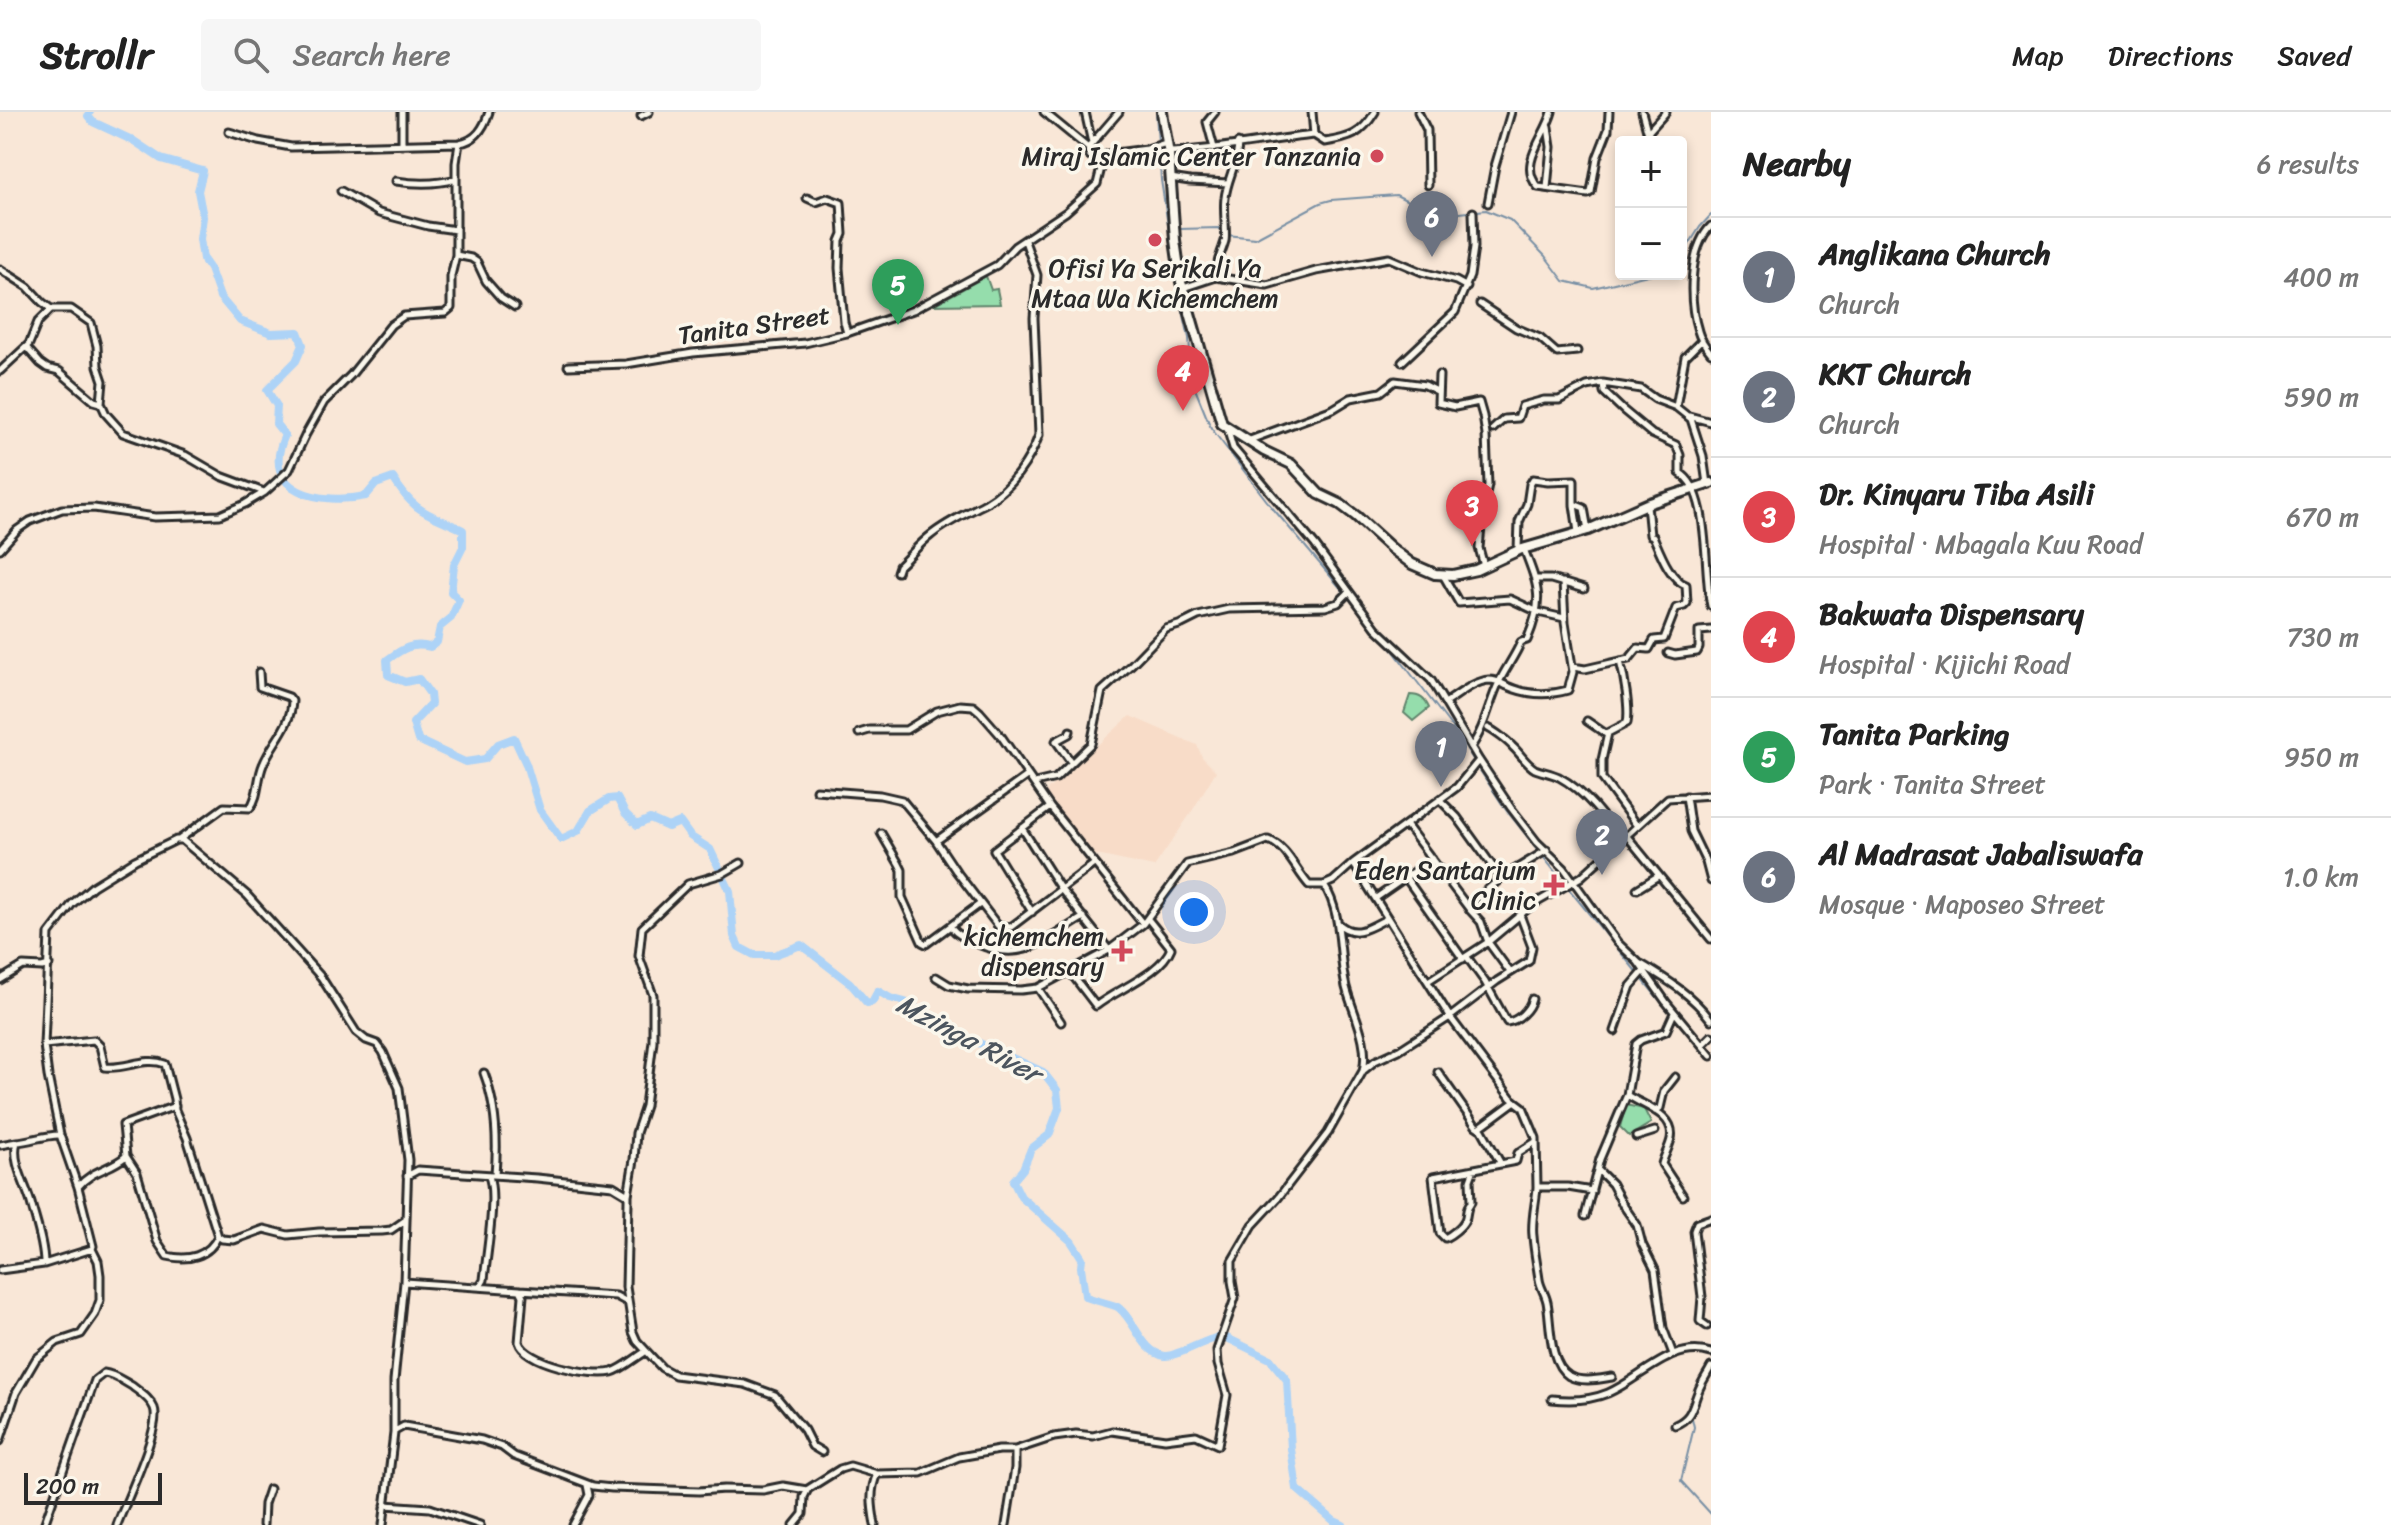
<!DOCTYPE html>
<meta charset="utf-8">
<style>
body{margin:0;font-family:Sriracha,sans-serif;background:#f6f6f6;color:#222}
.controls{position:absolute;right:24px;top:24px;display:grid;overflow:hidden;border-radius:8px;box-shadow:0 4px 12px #0003}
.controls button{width:72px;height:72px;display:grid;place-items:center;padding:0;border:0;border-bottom:2px solid #e0e0e0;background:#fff;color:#222;font:40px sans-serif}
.scale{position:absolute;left:24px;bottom:20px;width:138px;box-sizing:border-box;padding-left:8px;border:4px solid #2b2b2b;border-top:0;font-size:22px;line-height:28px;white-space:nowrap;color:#2b2b2b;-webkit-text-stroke:6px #fbf7ec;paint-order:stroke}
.you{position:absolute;left:1194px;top:800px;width:28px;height:28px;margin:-20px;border:6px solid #fff;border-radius:50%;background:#1a73e8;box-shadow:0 0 0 12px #1a73e833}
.badge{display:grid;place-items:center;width:52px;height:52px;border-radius:50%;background:#d93025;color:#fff;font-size:26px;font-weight:700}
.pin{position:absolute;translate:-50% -66px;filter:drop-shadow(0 2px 4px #0008)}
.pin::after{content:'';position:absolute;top:42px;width:28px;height:24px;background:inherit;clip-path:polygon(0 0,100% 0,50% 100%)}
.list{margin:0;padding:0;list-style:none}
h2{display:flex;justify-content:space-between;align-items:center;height:104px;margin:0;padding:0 32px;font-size:34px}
h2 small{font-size:26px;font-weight:400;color:#767676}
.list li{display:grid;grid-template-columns:52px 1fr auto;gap:24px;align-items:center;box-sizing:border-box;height:120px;padding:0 32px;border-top:2px solid #e0e0e0}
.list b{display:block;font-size:30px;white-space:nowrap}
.list p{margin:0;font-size:26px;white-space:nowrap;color:#767676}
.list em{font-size:26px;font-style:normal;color:#767676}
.icon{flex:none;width:44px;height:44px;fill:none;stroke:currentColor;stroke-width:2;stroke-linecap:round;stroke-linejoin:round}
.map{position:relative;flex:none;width:1711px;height:1413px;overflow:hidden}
header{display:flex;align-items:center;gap:48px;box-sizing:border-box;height:112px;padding:0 40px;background:#fff;border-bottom:2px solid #e0e0e0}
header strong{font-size:38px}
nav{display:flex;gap:44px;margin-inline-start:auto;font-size:28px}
.search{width:560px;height:72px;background:#f6f6f6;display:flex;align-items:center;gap:20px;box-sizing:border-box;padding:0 28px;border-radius:8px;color:#767676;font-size:30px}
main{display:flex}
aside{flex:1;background:#fff}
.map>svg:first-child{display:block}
</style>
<header>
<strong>Strollr</strong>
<div class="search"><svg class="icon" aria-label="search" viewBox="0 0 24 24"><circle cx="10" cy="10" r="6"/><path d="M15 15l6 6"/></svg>Search here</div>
<nav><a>Map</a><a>Directions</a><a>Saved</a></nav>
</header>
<main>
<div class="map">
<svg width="1711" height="1413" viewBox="0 0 1711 1413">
<rect width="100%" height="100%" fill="#f9e7d7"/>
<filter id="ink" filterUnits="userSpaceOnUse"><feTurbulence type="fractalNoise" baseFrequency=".0125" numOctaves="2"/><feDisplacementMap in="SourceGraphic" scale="16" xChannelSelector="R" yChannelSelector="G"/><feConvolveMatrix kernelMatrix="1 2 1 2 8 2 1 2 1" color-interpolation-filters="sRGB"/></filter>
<g filter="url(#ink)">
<path fill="#f8dcc8" d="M1130 604 1197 633 1202 645 1216 659 1191 701 1154 755 1092 742 1045 680Z"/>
<path fill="#95ddac" stroke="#60846c" stroke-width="2" d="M986 164 991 178 997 177 1000 192 933 193Z
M1410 583C1420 583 1425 587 1429 596L1413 609 1404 601Z
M1626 993 1644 997 1651 1011 1629 1024 1620 1015Z"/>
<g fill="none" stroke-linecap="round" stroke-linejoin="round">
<path stroke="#7990a5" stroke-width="2" d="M1156 0 1158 31
M1159 37 1161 68 1176 165
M1179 117 1219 116 1222 119
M1227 123 1255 126 1320 91 1331 88 1396 83 1412 91 1451 102 1486 98 1510 108 1545 144 1564 169 1593 176 1652 162
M1681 145 1700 115 1711 103
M1178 176 1189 226 1191 252 1196 279 1211 316 1270 393 1360 499
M1385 528 1458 623 1474 649
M1477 654 1506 698 1564 771
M1568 776 1670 901
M1675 906 1689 922
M1691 1302 1694 1315 1681 1369 1711 1402"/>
<path stroke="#add3f7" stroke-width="8" d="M90 0 88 4 93 10 134 29 161 47 203 59 198 79 203 105 200 127 203 147 210 157 220 185 240 209 271 221 298 220 303 233 296 249 267 278 277 294 276 312 285 323C258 382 323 393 366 384L376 372 393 366C415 402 428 401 463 418V435L454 453 451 480 459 488 451 506 440 515 437 530 430 535C411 530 401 538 387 548L388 563 405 570 419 567 430 582 431 592 413 611 418 628 465 650 485 647 498 632 514 626 526 652 540 698 561 727 578 719 590 699 609 687 617 686 625 701 637 713 650 707 668 715 680 710 690 724 710 737 730 779 734 824 739 835 754 843H774L801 833 850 871 867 891 872 890 878 879 890 886 905 890 968 926 1043 960 1057 978 1059 996 1049 1023 1031 1037 1023 1057 1013 1069 1021 1085 1071 1129 1082 1146 1081 1155 1085 1184C1095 1190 1113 1191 1119 1196 1136 1210 1142 1241 1165 1244 1176 1245 1208 1226 1223 1224L1270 1247 1287 1268 1291 1337 1297 1377 1334 1409 1343 1413"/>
<defs>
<path id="street" d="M1044 0 1088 36
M1085 0 1092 31
M1312 0 1314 23
M1418 0 1427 18 1428 73
M1552 0C1546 24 1517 52 1538 75L1588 82 1591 80 1597 46 1608 18 1609 0
M1642 0 1648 22
M641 4 649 0
M229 20 258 29 291 35 459 31
M1314 23 1325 30C1350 26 1361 23 1375 0
M1648 30 1649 19 1666 0
M402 33V0
M1214 36 1207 10 1215 0
M1170 42 1172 40C1220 37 1267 28 1314 23
M1101 49 1108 42 1147 37 1166 31
M1170 66 1190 69 1228 71
M396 69C415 72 438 72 456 67
M1547 76 1551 35 1548 15
M341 79 379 101 428 114 456 118
M807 86 816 90 827 86 841 91 843 122 840 129 839 156 844 210 847 221
M1488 91 1495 54 1511 0
M1711 114C1688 137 1689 190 1698 219 1700 227 1706 235 1711 241
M456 143 471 146 477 150 486 169 501 186 515 195
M0 157 28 175 42 190 51 197H71L91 211 97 234 98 254 103 269 101 291 106 302 123 321 185 343 221 364 264 380
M1216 165C1216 149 1221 143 1225 129 1227 125 1223 96 1225 86 1227 67 1238 51 1238 31
M1183 176 1216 165 1267 173 1316 159 1389 146 1422 160 1456 169 1467 175
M1480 192 1516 216 1540 226 1557 241 1577 239
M1702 228 1685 245 1676 295 1691 307 1703 344 1707 372
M26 235 40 251 47 256 59 259 94 289 101 291
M1402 250 1455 200 1470 164 1474 135 1473 100
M568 254 626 252 693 241 805 231 847 221 913 198 997 153 1015 134 1066 100 1097 72 1101 56 1099 46 1090 44 1088 36 1119 0
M0 259 29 232 38 210 51 197
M1439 263 1438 291 1455 295 1479 290 1483 304 1486 323 1488 373 1483 394 1479 436 1484 454
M1603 271 1604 280 1623 298 1652 322 1676 333 1680 343V361C1711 379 1703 459 1711 494
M1689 304 1711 310
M1227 316 1233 336 1315 433 1376 516 1431 568 1479 648 1511 696 1537 730 1564 756 1617 830 1638 850 1666 890 1711 944
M1493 317 1504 307 1518 306 1522 294 1544 288H1559L1587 274 1603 271 1641 277 1655 287 1676 295
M1250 328 1333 297 1351 286 1381 280 1395 269 1425 273 1437 279
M1574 393 1578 420
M0 437 17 418 30 409 62 397 94 396 155 405 191 404 220 403 245 392 265 380 289 358 306 322 324 290 351 263 391 213 404 204 445 201 451 196V164L456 143V51L459 31C476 29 484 16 489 0
M1518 437 1519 410 1527 392 1530 372 1533 367 1548 369 1574 368V392L1584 396 1588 418
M897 460 899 454C910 444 919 432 931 423 947 410 967 401 986 391 1010 377 1030 349 1039 323L1034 206 1037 163 1025 129
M1443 463 1459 491 1510 487 1538 500 1564 506
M1535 467H1551L1584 477
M1668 541 1675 543 1697 540 1699 536V519L1711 518
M1573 555 1585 557 1629 547 1638 536 1649 537 1654 528 1664 527 1676 496 1684 494 1687 491 1686 473C1670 468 1660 440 1653 424L1650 423 1647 393
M1445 591C1458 583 1474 569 1489 568 1497 568 1501 571 1507 574 1527 583 1547 584 1568 578L1573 560 1565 510 1563 470
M1587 609 1606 622 1627 611C1630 596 1624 564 1620 549
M1488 616C1494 619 1508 629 1513 635 1520 641 1526 652 1535 657 1542 660 1551 661 1559 665 1585 679 1604 705 1621 729
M1070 619 1069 622 1056 629 1071 650
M859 621 869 618H906L937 599 960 593 973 594 980 600 1001 624 1050 695 1143 812
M1608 621 1602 648V666L1637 714
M1471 635C1485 616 1489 591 1499 570 1506 556 1515 544 1521 530L1527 528C1544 488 1539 476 1524 437
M1035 671 1056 666 1091 632 1102 579 1132 552 1166 517 1182 512 1198 504 1229 497 1325 495 1338 491 1349 480
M816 678 880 683 902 688 936 729 956 759 998 814 1011 815 1094 752
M1686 684 1691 719 1706 750 1711 769
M1440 688 1457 705 1501 766
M1407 714 1470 798 1481 810 1488 830 1510 860
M1022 716 1060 776 1109 838
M881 721 899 752 902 758V785L922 830 926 832 980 792
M1626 723 1711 827
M180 727 224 695 250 696C259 685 257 667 263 653 272 630 291 615 292 589L289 585 260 575 259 560
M936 729 1027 664
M1353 751 1450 905 1511 986 1523 995 1536 1026 1537 1075H1568L1592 1079
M1406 766 1463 847
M1637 777 1658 764
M1376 786 1432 747
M1468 794 1501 766 1547 738
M1032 800 994 738 1050 695
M1338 811C1354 827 1369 816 1386 807
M951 815C958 824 967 827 978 832 1023 852 1046 827 1084 805
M1467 845 1485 870 1507 910C1518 909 1529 898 1532 887
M1641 852C1668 868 1692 883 1711 908
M1070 860 1096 894C1117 877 1161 862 1171 836L1148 807
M936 865 949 873 968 877 1021 878 1038 876 1109 838 1143 812 1187 752 1234 741 1268 728C1287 734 1296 759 1309 773H1324L1333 769 1353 751 1457 675 1479 648
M0 868 23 854 42 855 49 853
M1428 869 1488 830 1532 793 1581 765 1668 686 1711 683
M1038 876 1061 910
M1615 919 1631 874 1644 859
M44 933 94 928 100 934 105 955C125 958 145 944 165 952L174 987 175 998 187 1026 218 1124 222 1127 234 1128 264 1117 288 1123 319 1120 382 1119 391 1118 404 1109
M1702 933 1711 924
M1364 958 1375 949 1399 938 1450 905 1497 869 1529 849 1532 835 1520 803
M1438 960 1476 1014 1482 1018 1501 1052
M484 961C496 993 498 1028 495 1062
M1627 983C1643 994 1676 1002 1671 1027 1669 1036 1664 1044 1662 1052L1683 1084
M175 994 123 1013 126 1044 137 1061 157 1129 167 1144C187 1149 209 1145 218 1124
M1655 999 1660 996 1664 979 1675 965
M1479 1016 1514 990
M1636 1025 1655 1019
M0 1033 17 1030
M1474 1057 1470 1068 1471 1090C1465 1097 1468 1101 1465 1108 1462 1115 1451 1123 1445 1126L1440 1121 1433 1065 1516 1049 1518 1041 1535 1030
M1598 1058 1612 1072 1623 1093 1637 1113 1642 1132 1655 1158 1663 1216 1673 1242
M407 1064 418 1058 537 1066 613 1074 628 1083V1089L626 1175 633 1220 637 1229 662 1256 675 1263 745 1272 775 1283 804 1318 812 1334 822 1340
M78 1075C93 1057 110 1058 126 1044
M1537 1075C1536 1091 1531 1108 1533 1124 1534 1138 1537 1153 1539 1167 1540 1175 1545 1181 1547 1190 1551 1210 1548 1251 1569 1264 1582 1271 1599 1267 1612 1265
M628 1083 634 1048 636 1021 645 994 653 929V883L639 844 642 816 688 772 722 762 741 751
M1585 1104 1600 1047 1627 983 1636 932 1641 928 1666 919 1674 901
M44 1152C44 1132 36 1110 31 1091 26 1073 11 1049 17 1030 30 1029 49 1022 60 1023
M0 1158 44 1152 92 1137 93 1134 78 1075 60 1023 48 964 44 933 49 822 72 792 93 774 135 748 176 728H182L247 783 321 865 356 920 366 928 377 932 383 940 399 976 408 1048 404 1170 394 1269V1321L383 1413
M404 1170 520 1178 523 1184 519 1230C525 1251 591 1265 612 1260 623 1257 635 1246 645 1240
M481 1173 484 1168C486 1146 498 1078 488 1063
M520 1178 616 1184 627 1190
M1707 1214 1700 1209 1702 1185 1694 1119 1697 1111 1711 1106
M1552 1287C1570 1289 1591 1288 1608 1281 1641 1267 1673 1228 1711 1241
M1675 1313C1692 1306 1692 1295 1698 1280 1701 1271 1707 1263 1711 1255
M395 1319 404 1314 482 1328 502 1335 514 1344 593 1374 612 1376 699 1379 724 1377 763 1378 783 1374 807 1378
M0 1329 16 1281 36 1247 57 1230 81 1222 95 1202 100 1188V1163L98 1149 92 1137
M385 1393 430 1396 480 1413
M44 1413 95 1268 104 1261C114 1262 123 1269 132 1274 139 1280 150 1286 154 1296 162 1315 125 1391 117 1413
M263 1413 264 1392 269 1377
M573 1413 589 1383 587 1373
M794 1413 803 1402 804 1385 808 1377 840 1357 850 1354 877 1362 921 1361 959 1345 999 1338H1015L1054 1325 1076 1322 1093 1324 1112 1319 1165 1327 1196 1323 1218 1333 1227 1283 1218 1252 1217 1238 1235 1186 1232 1169V1149L1253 1113 1278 1086 1328 1021 1363 959C1370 930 1353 902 1346 875 1338 842 1343 802 1324 773
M875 1413C872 1396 869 1379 877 1362
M1006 1413 1015 1356V1338"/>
<path id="secondary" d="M1162 0 1169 43 1175 128 1181 170 1222 312 1264 339 1291 352 1319 382 1340 392 1356 404 1391 436 1412 452 1435 462 1453 463 1476 458 1519 438 1588 418 1647 392 1711 371"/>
</defs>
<use href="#street" stroke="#2b2b2b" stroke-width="11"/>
<use href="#secondary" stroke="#2b2b2b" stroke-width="14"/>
<use href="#street" stroke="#fbf7ec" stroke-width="5"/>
<use href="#secondary" stroke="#fbf7ec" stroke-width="8"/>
</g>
</g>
<g fill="#d1495b" stroke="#fbf7ec" stroke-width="3">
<circle cx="1377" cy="44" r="8"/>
<circle cx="1155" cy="128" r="8"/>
<path d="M1550 761h8v8h8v8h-8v8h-8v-8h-8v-8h8z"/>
<path d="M1118 827h8v8h8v8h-8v8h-8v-8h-8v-8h8z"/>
</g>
<g text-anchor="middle" stroke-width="7" stroke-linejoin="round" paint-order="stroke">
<g font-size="26" fill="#2b2b2b" stroke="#fbf7ec" text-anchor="end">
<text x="1361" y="53">Miraj Islamic Center Tanzania</text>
<text x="1155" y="165" text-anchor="middle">Ofisi Ya Serikali Ya<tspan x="1155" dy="30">Mtaa Wa Kichemchem</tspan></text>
<text x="1536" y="767">Eden Santarium<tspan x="1536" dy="30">Clinic</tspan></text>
<text x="1104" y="833">kichemchem<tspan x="1104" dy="30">dispensary</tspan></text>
</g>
<g font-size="26" fill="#2b2b2b" stroke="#fbf7ec">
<text transform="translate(754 213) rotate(-8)" y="9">Tanita Street</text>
</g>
<g font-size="28" font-style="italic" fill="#4c555e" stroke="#fbf7ec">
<text transform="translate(969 926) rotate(28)" y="10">Mzinga River</text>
</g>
</g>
</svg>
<div class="controls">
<button>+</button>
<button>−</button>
</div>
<div class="scale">200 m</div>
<div class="you"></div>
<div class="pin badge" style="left:1441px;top:675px;background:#6b7280">1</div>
<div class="pin badge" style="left:1602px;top:763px;background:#6b7280">2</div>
<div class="pin badge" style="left:1472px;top:434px;background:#e0444e">3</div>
<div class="pin badge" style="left:1183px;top:299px;background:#e0444e">4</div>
<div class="pin badge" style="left:898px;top:213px;background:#2e9e5b">5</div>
<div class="pin badge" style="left:1432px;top:145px;background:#6b7280">6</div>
</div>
<aside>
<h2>Nearby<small>6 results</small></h2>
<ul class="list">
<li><span class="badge" style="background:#6b7280">1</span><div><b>Anglikana Church</b><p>Church</p></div><em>400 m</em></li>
<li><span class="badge" style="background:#6b7280">2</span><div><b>KKT Church</b><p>Church</p></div><em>590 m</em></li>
<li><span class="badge" style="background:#e0444e">3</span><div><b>Dr. Kinyaru Tiba Asili</b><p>Hospital · Mbagala Kuu Road</p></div><em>670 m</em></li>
<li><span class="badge" style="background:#e0444e">4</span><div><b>Bakwata Dispensary</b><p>Hospital · Kijichi Road</p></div><em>730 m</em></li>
<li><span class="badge" style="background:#2e9e5b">5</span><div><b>Tanita Parking</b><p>Park · Tanita Street</p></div><em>950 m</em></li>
<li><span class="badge" style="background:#6b7280">6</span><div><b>Al Madrasat Jabaliswafa</b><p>Mosque · Maposeo Street</p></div><em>1.0 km</em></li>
</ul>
</aside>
</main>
